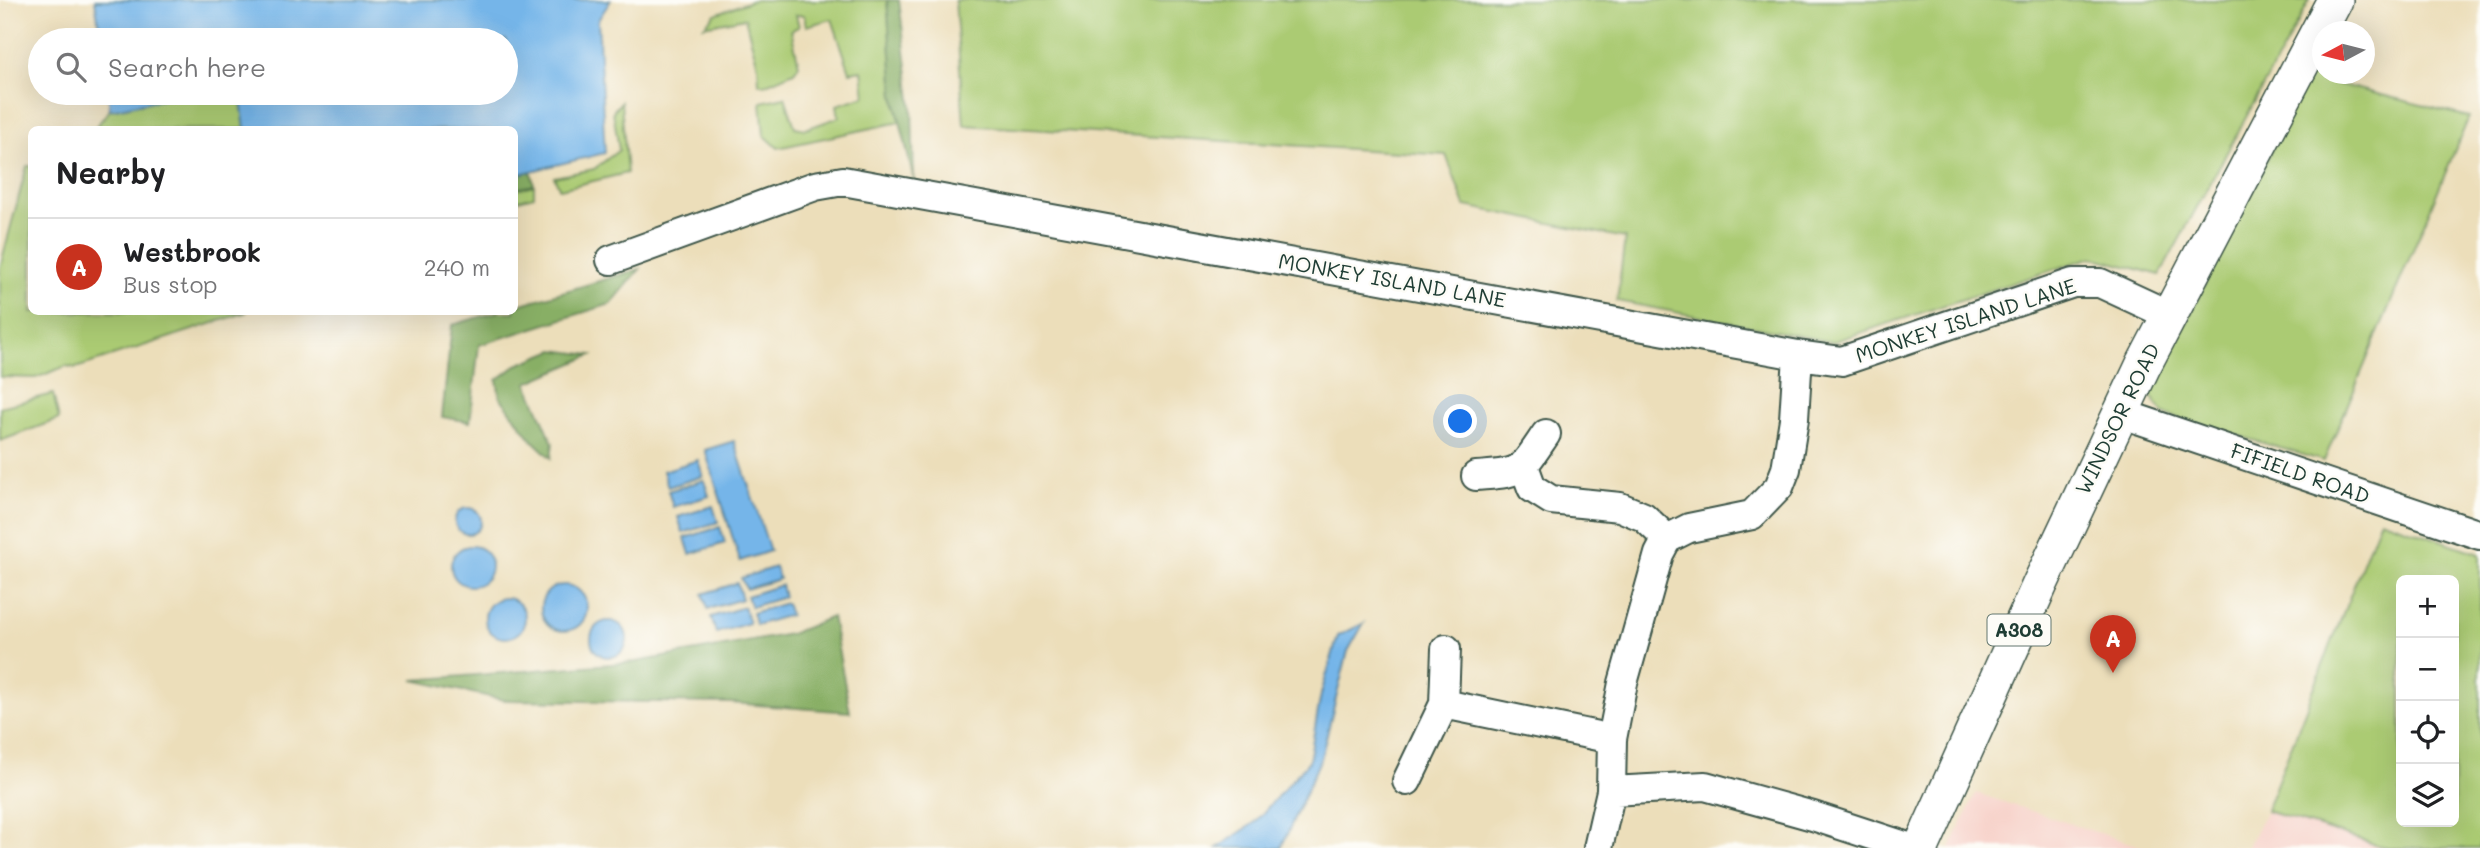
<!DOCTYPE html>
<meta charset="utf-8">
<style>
body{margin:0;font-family:Mali,sans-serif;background:#f6f6f6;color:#202124}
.controls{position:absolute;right:21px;bottom:21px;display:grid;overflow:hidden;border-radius:10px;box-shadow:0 7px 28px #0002}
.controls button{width:63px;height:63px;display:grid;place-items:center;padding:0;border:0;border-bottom:2px solid #e0e0e0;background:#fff;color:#202124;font:35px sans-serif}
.compass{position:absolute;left:2312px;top:21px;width:63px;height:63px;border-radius:50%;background:#fff;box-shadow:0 7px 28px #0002;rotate:263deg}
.you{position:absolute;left:1461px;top:422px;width:24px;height:24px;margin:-18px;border:5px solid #fff;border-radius:50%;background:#1a73e8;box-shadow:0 0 0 10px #1a73e833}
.badge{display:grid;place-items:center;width:46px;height:46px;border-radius:50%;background:#c8321e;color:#fff;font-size:23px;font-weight:700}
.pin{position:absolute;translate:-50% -58px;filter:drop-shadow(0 2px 4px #0008)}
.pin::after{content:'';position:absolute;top:37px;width:24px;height:21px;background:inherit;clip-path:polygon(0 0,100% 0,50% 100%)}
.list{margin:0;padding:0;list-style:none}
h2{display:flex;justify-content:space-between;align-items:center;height:91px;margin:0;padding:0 28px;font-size:30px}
h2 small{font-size:23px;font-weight:400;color:#757577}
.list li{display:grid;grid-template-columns:46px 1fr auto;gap:21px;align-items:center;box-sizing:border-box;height:98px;padding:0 28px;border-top:2px solid #e0e0e0}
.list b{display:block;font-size:26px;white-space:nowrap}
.list p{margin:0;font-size:23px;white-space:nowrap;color:#757577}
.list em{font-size:23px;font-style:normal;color:#757577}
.icon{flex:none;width:38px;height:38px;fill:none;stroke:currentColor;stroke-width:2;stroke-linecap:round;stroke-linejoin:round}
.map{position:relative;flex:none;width:2480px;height:848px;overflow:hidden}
.search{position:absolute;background:#fff;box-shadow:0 7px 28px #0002;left:28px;top:28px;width:490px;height:77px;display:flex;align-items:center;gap:18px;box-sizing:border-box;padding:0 24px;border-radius:38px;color:#757577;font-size:26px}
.panel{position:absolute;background:#fff;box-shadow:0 7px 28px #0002;left:28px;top:126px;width:490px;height:189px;border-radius:10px}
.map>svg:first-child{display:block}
</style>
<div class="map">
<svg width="2480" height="848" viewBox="0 0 2480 848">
<rect width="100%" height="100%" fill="#fdfcf7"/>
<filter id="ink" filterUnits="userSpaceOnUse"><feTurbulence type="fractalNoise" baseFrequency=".0143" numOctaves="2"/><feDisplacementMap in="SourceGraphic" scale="14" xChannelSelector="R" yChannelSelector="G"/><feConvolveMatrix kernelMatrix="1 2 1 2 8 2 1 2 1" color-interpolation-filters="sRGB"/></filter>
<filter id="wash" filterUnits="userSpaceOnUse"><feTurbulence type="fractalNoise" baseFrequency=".00686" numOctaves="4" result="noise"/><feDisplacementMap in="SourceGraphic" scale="28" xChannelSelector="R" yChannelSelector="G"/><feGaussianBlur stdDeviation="1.57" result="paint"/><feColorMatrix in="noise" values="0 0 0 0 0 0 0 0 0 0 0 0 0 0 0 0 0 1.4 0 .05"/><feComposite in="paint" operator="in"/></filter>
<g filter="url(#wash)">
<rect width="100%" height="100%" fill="#ecdeba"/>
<path fill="#f7d1c9" d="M1976 793 2145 848H1950Z
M2266 811 2387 848H2247Z"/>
<path fill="#abcb73" stroke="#658454" stroke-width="2" fill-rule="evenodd" d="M753 0H887L894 95 900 122 778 148 764 135 761 102 785 97 795 127 806 129 839 117 837 105 865 96 862 70 850 72 832 19 806 26 804 15H796L799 27 791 30 799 65 794 72 764 85 759 83 758 66 745 18 704 26 715 14Z
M955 0H2310L2160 275 2092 257 1832 342 1617 301 1625 238 1465 206 1446 155 964 125Z
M2309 74 2338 84 2469 117 2324 461 2164 414 2150 395Z
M190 93H240L245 129 93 130 110 110Z
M621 102 627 173 560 189 554 177 594 169 619 150 613 111Z
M27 166H32V312H247L76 368 66 366 36 378 0 377V267Z
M534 185V196L515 201V189Z
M53 394 59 419 0 441V407Z
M2380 519 2480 554V848H2387L2266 811ZM2401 580H2454V822H2401Z"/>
<path fill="#88af65" stroke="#54764c" stroke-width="2" d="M887 0H899L912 108 914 181 894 95Z
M531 171 534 185 515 189V175Z
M640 269 611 304 479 345 470 422 442 417 452 325 497 312H514L515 306Z
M554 350 592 355 527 383 553 443 551 458 533 441 500 397 497 380 517 365Z
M832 617 850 712 731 703 504 700 413 680 636 662 790 634Z"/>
<path fill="#75b5e9" stroke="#4a798e" stroke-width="2" d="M95 0H611L598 20 605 153 515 175 514 130 245 129 240 93H506V40H101Z
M108 93H190L110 110Z
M734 441 770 551 740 561 705 450Z
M698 460 703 476 668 487 663 471Z
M704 480 709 496 673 507 668 491Z
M713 506 718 522 683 533 678 517Z
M455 521a13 13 0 1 1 26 0a13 13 0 1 1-26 0Z
M720 527 725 543 690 554 685 538Z
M451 566a20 20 0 1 1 40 0a20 20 0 1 1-40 0Z
M775 567 779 579 746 589 741 578Z
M737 583 742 599 708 609 703 594Z
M541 608a23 23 0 1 1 46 0a23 23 0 1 1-46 0Z
M781 585 784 597 751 607 747 596Z
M485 618a20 20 0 1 1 40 0a20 20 0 1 1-40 0Z
M786 603 790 615 756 625 752 613Z
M744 607 749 623 716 633 711 617Z
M591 639a18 18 0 1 1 36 0a18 18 0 1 1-36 0Z
M1364 623 1348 651 1321 758 1281 848H1217L1254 823 1309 761 1321 694 1338 636Z"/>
</g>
<g filter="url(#ink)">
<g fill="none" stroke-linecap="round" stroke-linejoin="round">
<defs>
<path id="minor" d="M611 260 815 186 843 181 1798 355 1842 361 2073 283H2100L2169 315
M2120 413 2480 535
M1524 466 1532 488 1551 500 1620 507 1644 517 1667 539
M1476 476C1523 473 1520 472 1546 434
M1444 704 1612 739
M1407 781 1444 704 1446 649
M1611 791 1705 786 1813 816 1911 848
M1598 848 1611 791 1612 739 1623 683 1659 554 1667 539 1689 528 1752 515 1779 487 1786 469 1794 419 1798 355"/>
<path id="major" d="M1921 848 2041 582 2143 366 2335 0"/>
</defs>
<use href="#minor" stroke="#3e5548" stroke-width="32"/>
<use href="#major" stroke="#3e5548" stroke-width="38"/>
<use href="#minor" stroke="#fff" stroke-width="28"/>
<use href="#major" stroke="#fff" stroke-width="35"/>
</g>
</g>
<g text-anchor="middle" stroke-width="5" stroke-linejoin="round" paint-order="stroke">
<rect fill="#fdfcf7" stroke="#62766e" stroke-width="2" x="1987.5" y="614.5" width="63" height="31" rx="5"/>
<g font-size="19" font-weight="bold" fill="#1f3d34">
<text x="2019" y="637">A308</text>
</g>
<g font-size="21" fill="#1f3d34" stroke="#fdfcf7">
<text transform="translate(1392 281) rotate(10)" y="7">MONKEY ISLAND LANE</text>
<text transform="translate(1966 321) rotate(-18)" y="7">MONKEY ISLAND LANE</text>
<text transform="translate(2118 419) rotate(-64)" y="7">WINDSOR ROAD</text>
<text transform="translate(2300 474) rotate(19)" y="7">FIFIELD ROAD</text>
</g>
</g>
</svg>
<div class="controls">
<button>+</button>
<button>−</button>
<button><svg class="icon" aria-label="locate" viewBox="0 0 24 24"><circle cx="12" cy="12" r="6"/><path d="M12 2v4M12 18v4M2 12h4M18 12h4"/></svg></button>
<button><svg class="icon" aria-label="layers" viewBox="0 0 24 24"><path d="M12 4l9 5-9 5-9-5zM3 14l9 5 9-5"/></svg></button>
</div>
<svg class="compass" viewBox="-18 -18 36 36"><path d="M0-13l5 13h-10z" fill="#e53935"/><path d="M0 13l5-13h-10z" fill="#757577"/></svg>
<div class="you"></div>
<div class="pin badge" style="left:2113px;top:673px">A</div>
<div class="search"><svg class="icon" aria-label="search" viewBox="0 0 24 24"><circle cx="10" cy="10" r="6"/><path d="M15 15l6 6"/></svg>Search here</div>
<section class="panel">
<h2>Nearby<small></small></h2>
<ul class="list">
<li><span class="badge">A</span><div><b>Westbrook</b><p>Bus stop</p></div><em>240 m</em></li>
</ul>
</section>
</div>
